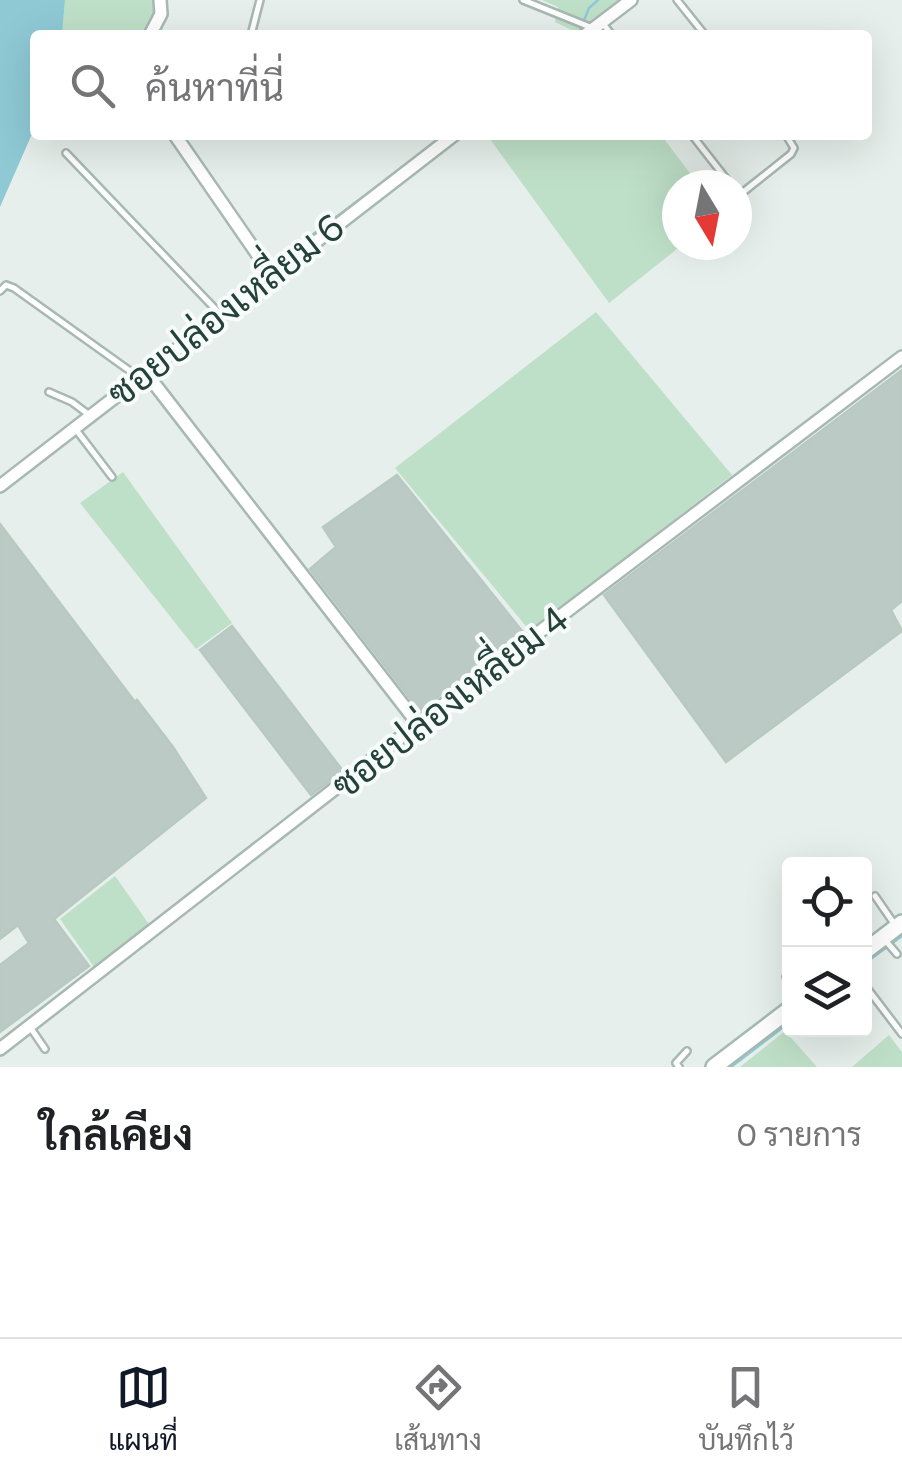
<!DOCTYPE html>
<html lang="th">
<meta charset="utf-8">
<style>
body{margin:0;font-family:Commissioner,Sarabun,sans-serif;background:#f2f2f2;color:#202124}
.controls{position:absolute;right:30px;bottom:30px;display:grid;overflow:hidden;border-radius:10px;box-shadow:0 10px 40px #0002}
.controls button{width:90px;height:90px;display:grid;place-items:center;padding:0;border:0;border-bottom:2px solid #e0e0e0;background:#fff;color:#202124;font:50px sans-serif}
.compass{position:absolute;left:662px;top:170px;width:90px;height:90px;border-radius:50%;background:#fff;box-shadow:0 10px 40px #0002;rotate:170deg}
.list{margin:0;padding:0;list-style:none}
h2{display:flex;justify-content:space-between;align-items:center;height:130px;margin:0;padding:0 40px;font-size:42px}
h2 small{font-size:32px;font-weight:400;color:#757577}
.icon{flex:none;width:55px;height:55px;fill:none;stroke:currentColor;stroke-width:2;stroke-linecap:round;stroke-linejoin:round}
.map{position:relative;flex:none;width:902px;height:1067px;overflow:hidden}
.search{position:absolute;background:#fff;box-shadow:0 10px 40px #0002;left:30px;right:30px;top:30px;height:110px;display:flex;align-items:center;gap:25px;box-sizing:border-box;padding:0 35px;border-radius:10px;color:#757577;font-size:38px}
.sheet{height:270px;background:#fff}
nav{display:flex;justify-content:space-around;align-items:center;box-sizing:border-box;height:140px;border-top:2px solid #e0e0e0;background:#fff;font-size:28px;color:#757577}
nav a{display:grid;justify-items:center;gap:5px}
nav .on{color:#111827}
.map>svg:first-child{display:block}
</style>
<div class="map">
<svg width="902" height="1067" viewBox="0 0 902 1067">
<rect width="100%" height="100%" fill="#e6efeb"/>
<path fill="#bfe0c8" d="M65 0H156L159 4 146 35H62Z
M542 0H624L593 25 576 32 555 22 558 7Z
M487 135H661L699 185H677V245H682L609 303Z
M596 312 732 475 530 631 395 468Z
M123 472 232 623 196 649 80 503Z
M115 876 151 927 94 967 60 919Z
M785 1031 817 1067H740Z
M889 1035 902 1052V1067H852Z"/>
<path fill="#8ec9d4" d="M0 0H65L62 35H35V127L0 207Z"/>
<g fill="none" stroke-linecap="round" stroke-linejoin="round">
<path stroke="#8ec9d4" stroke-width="2.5" d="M578 35 589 8 598 0
M272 265 431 146
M864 964 902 936
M731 1067 790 1022"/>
</g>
<path fill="#bbcac4" stroke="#b8c9c2" stroke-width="2.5" d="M902 370V601L891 610 902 631 726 762 604 595Z
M397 475 522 631 420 711 310 569 336 547 323 527Z
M0 524 135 702 137 700 173 747 206 798 54 919 89 966 0 1032V965L29 943 18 925 0 939Z
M232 626 343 771 311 795 200 650Z"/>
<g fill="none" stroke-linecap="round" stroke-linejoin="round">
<defs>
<path id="lane" d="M523 0 590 27
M677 0 705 35
M604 25 612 35
M251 35 260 0
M692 135 731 185
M66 153 220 314
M737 192 742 193 791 154 794 148 786 135
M0 291 6 285 14 288 137 376
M49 392 72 402 88 414
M77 431 112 477
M875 896 895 925
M885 940 897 954
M786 977 790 980
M864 984 902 1034
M30 1027 45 1049
M679 1067 676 1063 687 1051"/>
<path id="street" d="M150 35 161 14 160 0
M585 35 631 0
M175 135 271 274
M146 373 418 724
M0 486 454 135
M0 1049 418 724 902 357"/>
<path id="secondary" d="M864 952 902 923
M714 1067 790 1009"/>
</defs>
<use href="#lane" stroke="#a8b8b2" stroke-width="10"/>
<use href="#street" stroke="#a8b8b2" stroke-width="16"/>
<use href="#secondary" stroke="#a4bbb3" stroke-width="20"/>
<use href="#lane" stroke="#fff" stroke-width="5"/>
<use href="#street" stroke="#fff" stroke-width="11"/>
<use href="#secondary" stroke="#fff" stroke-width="15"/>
</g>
<g text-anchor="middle" stroke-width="8" stroke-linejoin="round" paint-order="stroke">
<g font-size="38" fill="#24423a" stroke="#f7fbf9">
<text transform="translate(226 310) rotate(-38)" y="13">ซอยปล่องเหลี่ยม 6</text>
<text transform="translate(450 702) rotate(-38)" y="13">ซอยปล่องเหลี่ยม 4</text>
</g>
</g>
</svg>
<div class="controls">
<button><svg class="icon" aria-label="locate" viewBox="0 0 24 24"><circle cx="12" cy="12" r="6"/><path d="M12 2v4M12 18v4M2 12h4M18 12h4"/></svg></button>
<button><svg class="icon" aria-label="layers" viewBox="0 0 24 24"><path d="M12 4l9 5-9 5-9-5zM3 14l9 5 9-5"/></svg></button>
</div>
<svg class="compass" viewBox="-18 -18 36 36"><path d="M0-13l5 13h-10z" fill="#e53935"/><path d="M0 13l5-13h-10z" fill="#757577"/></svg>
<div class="search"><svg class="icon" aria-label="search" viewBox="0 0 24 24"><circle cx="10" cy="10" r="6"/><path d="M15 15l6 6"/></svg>ค้นหาที่นี่</div>
</div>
<section class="sheet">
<h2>ใกล้เคียง<small>0 รายการ</small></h2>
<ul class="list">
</ul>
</section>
<nav>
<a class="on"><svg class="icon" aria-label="map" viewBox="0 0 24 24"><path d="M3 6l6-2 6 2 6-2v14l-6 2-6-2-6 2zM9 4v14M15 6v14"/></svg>แผนที่</a>
<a><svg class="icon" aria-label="directions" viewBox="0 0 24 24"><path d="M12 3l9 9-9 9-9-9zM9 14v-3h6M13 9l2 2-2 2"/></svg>เส้นทาง</a>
<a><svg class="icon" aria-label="saved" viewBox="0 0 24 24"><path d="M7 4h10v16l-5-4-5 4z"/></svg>บันทึกไว้</a>
</nav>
